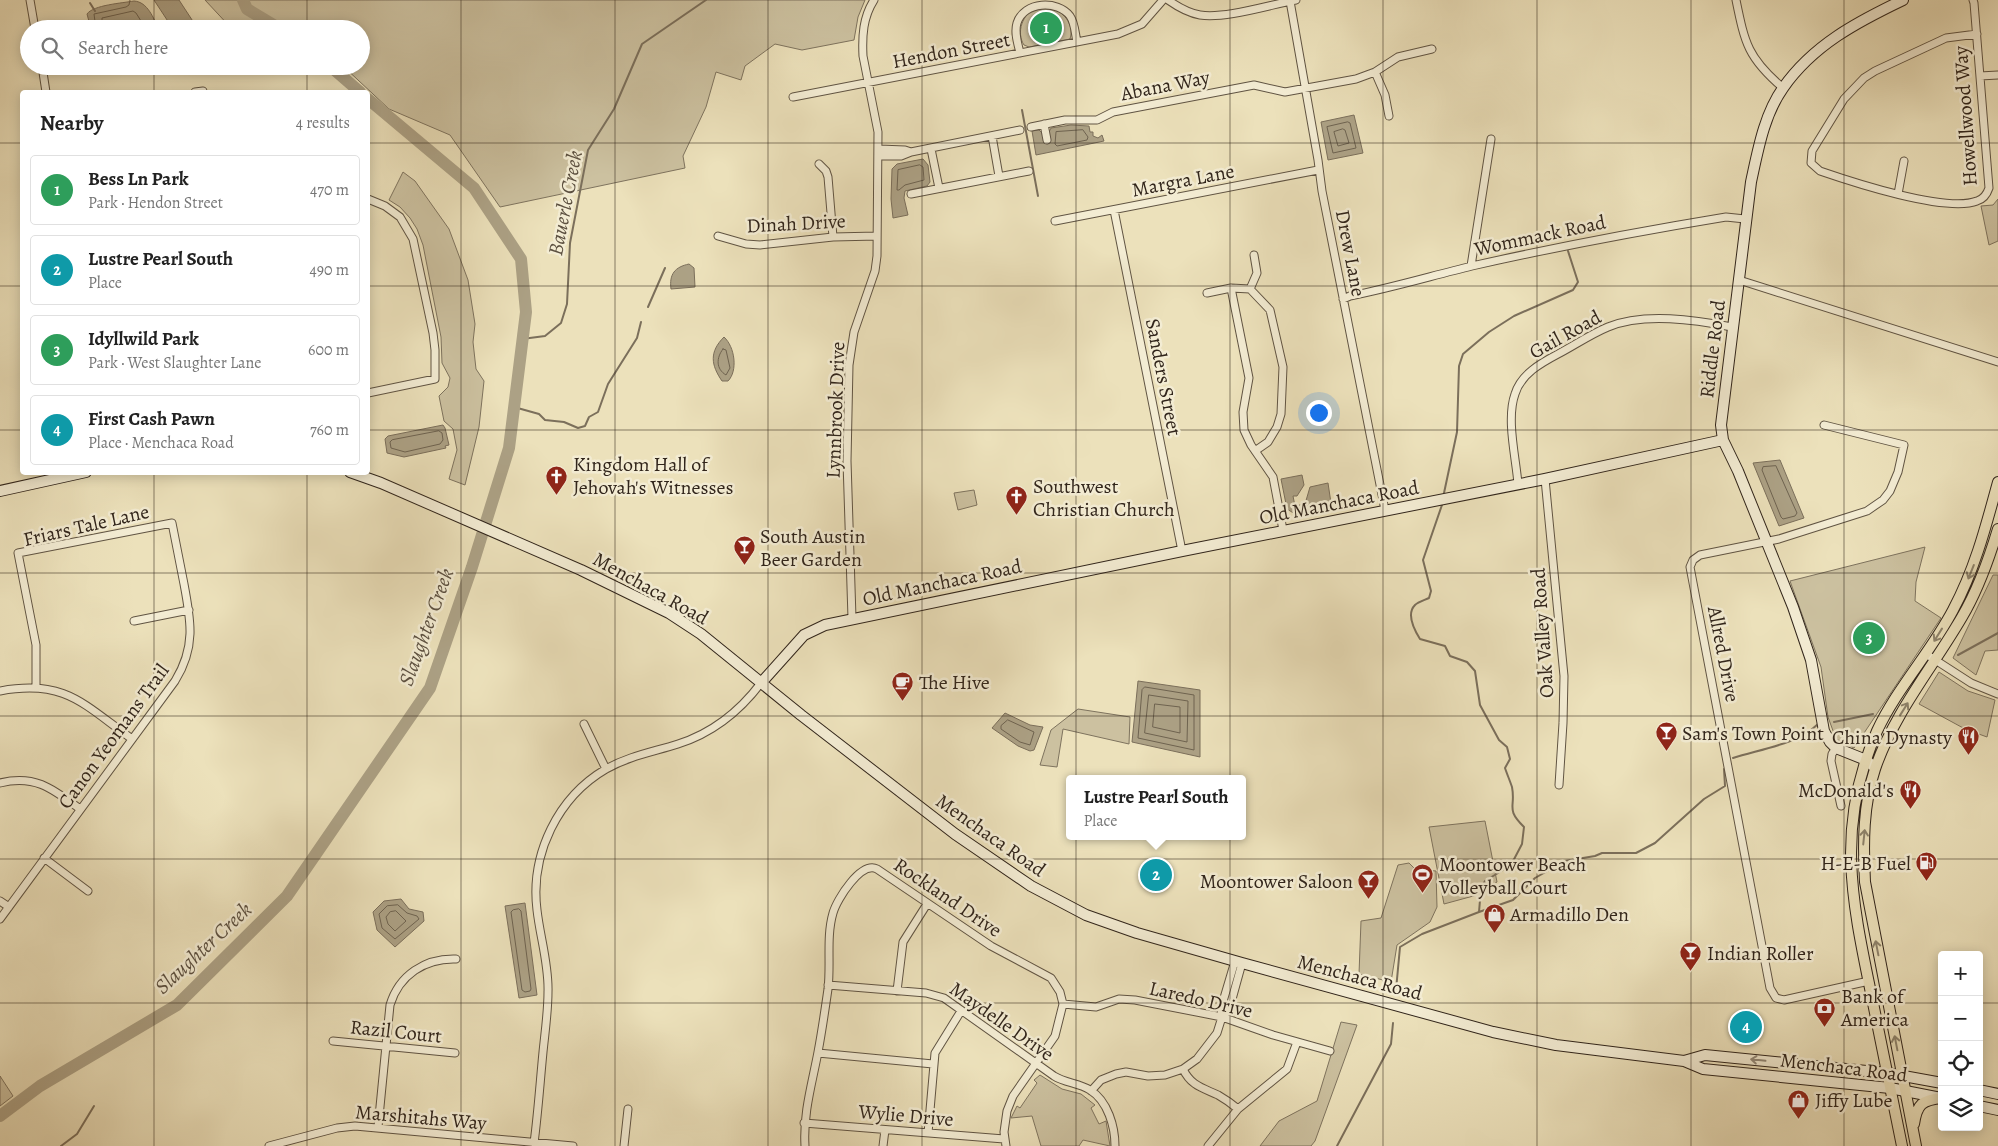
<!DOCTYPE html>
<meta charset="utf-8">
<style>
body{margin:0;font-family:Alegreya,serif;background:#f6f6f6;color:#222}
.controls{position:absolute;right:15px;bottom:15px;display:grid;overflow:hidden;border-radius:5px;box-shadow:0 2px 12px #0003}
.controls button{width:45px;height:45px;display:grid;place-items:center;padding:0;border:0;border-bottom:1px solid #e0e0e0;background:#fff;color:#222;font:25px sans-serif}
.you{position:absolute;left:1318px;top:412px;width:18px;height:18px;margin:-12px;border:4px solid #fff;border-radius:50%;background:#1a73e8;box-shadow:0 0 0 8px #1a73e833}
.badge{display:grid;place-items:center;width:32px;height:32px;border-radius:50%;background:#7c3aed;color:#fff;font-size:16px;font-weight:700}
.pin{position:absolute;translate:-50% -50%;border:2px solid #fff;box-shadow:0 1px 5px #0006}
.popup{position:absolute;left:1066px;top:775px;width:180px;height:65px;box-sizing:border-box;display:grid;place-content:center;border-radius:5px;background:#fff;filter:drop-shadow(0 1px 4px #0005);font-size:16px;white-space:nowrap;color:#767676}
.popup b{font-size:19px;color:#222}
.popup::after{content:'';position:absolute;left:50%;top:100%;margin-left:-10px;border:10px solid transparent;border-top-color:#fff}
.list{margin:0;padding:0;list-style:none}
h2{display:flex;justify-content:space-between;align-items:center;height:65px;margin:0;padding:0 20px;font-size:21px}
h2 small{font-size:16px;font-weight:400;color:#767676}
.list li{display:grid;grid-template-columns:32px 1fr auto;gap:15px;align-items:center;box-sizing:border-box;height:70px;margin:0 10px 10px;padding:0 10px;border:1px solid #e0e0e0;border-radius:5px}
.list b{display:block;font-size:19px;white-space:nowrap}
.list p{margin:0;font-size:16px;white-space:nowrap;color:#767676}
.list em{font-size:16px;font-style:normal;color:#767676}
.icon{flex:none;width:28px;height:28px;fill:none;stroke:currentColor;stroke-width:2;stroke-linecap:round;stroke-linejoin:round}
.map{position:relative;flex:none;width:1998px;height:1146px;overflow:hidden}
.search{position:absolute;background:#fff;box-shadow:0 2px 12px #0003;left:20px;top:20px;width:350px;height:55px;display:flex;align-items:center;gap:12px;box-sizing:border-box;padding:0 18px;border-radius:28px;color:#767676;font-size:19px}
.panel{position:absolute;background:#fff;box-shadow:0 2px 12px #0003;left:20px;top:90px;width:350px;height:385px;border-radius:5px}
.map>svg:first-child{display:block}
</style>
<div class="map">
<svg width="1998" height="1146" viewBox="0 0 1998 1146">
<rect width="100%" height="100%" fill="#ece1bb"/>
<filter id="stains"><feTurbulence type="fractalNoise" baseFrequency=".004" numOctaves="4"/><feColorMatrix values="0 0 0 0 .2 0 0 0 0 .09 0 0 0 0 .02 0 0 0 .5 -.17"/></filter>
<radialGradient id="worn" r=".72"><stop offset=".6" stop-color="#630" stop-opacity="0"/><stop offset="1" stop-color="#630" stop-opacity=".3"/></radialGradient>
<path fill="#ccc1a0" stroke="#7e735e" d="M205 0H865L858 17 854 40 802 50 775 44 745 66 741 80 716 72 706 107 683 156 685 168 500 207 450 135 389 109 343 66H361V29H232Z
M1049 6C1062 11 1075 23 1070 39L1029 47 1024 45C1016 33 1022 13 1037 8 1040 6 1045 6 1049 6Z
M403 172 415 181 449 229 468 280 475 324 473 342 476 369 484 381 479 427 465 485 449 479 457 450 453 429 444 421 439 396 448 387 450 378 442 363 441 337 423 245 417 229 410 218 400 207 389 200Z
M1998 199V241L1989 245 1981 206 1993 205Z
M974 490 977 505 958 510 954 493Z
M1925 547 1916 582 1915 601 1941 618 1854 748 1836 739 1828 717 1821 667 1790 581Z
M1993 575H1998V650L1985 651 1976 675 1953 658Z
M1939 672 1968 691 1995 700 1987 737 1965 729 1919 704Z
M1078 709 1130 717 1129 744 1063 729 1057 767 1040 765 1051 730Z
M1485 821 1497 882 1477 895 1444 904 1429 827Z
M1409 863 1415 869 1436 871 1437 907 1430 922 1397 945 1391 982 1359 974 1361 921 1381 918 1398 865Z
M1341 1022 1357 1025 1315 1141 1311 1146H1260L1279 1121 1317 1101Z
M1040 1075 1062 1089 1081 1094 1095 1105 1091 1108 1099 1124 1106 1121 1110 1146 1083 1140 1079 1146H1041L1032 1116 1011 1118 1017 1106 1020 1108 1037 1083 1034 1080Z
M0 1076 13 1096 0 1106Z"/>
<path fill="#aca185" stroke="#7b6f5b" d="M154 0H179L198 29H173Z
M134 1C148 2 153 18 159 29H91L87 14C93 5 123 3 134 1Z
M1354 115 1363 153 1328 160 1321 122Z
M1071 125 1089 126 1090 132H1093V136L1098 138 1102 135 1104 141 1036 155 1032 131 1039 130 1042 133 1044 141 1050 140 1049 132 1051 128Z
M923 159 928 165 930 182 927 186 905 191 904 198 908 215 893 218 891 199 892 169 897 164Z
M689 264 694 268 695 287 671 289C669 274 675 267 689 264Z
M724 337C735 347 738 371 728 381H722C711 365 709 352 724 337Z
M443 425 445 428 449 445 445 446 446 448 404 457 387 453 385 439 388 436Z
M1780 460 1804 518 1779 526 1753 463Z
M1302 475 1304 485 1297 496H1293L1295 506 1305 504 1310 487 1328 483 1331 503 1327 504 1325 507 1295 514 1287 509 1281 479Z
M1138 681 1200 690V757L1132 742Z
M1005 713 1030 725 1043 727 1034 750 1030 751 1018 746 992 728Z
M401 899 409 909 423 912 424 921 395 947 377 930 373 912 384 901Z
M525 903 537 995 519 998 505 906Z"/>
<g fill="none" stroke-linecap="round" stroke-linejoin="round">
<path stroke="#6e6350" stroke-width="1" d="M96 29 94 14 126 7 129 5 130 0
M102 29V18L133 11 136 13 146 29
M1348 122 1350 123 1356 148 1333 153 1327 127Z
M1343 129 1345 130 1349 143 1338 146 1334 132Z
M1083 130 1088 137 1087 140 1057 146 1055 144 1056 132Z
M920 165 923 167 924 180 905 185 899 190H897L898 170Z
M723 349 726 350 730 368 726 375C716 369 716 358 723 349Z
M439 431 442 433 443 440 440 444 405 452 391 448 390 442 392 440Z
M1776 466 1797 513 1795 516 1783 519 1781 517 1762 470 1763 467Z
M1145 687 1194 695V750L1138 738 1142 690Z
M1149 695 1188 701 1187 742 1145 733Z
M1155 704 1180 707V733L1153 727Z
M1008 720 1034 732 1030 745 1020 742 1001 729V726Z
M398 905 407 913 417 916 419 919 395 939 382 928 379 914 387 906Z
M519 909 521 911 531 989 530 991 525 992 522 990 511 912 513 910Z
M396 911 406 921 395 931 388 924 386 917 390 912Z"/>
<path stroke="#7b6f5b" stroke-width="2" d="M90 3 95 11
M1022 110 1038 196
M648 307 665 268
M522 339 545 336 561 323 567 304 570 243 588 150 614 109 642 44 706 0
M514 407 539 414 545 420 564 422 578 428 585 426 589 417 598 412 608 384 637 338 641 322
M1444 493 1457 432 1459 366 1463 354 1489 332 1514 316 1573 290 1578 282 1568 251
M1958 655 1998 633
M1834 722 1873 714
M1733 758C1761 749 1798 744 1818 724
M1479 912 1513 900 1535 878 1565 861 1595 856 1602 853H1636L1655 843 1704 799 1725 786 1724 769
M1396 990 1400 947 1422 934 1479 912 1481 888 1485 881 1511 865 1522 844 1524 827C1505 808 1516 808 1512 787 1510 781 1507 774 1505 768L1510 759 1507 747 1499 740 1480 705 1475 671 1467 662 1450 656 1445 646 1420 639C1415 631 1406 614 1415 605 1418 602 1425 600 1429 598L1431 591 1423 560 1443 502
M61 1146 77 1134 94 1106
M1337 1146 1391 1044 1393 1023"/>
<path stroke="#aca185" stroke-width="12" d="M243 0 247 9 280 29
M330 66 360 92
M0 1116 40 1086 177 1005 287 896 430 688 472 567 509 448 526 312 521 259 474 188 368 99"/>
<defs>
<path id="street" d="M30 0 35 29
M1168 0C1178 7 1188 13 1200 15 1225 19 1269 5 1296 0
M1736 0C1745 44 1748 58 1783 88
M1973 0 1974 3 1989 188C1987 194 1984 199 1977 201 1946 213 1852 182 1820 171L1811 163 1812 151 1844 99 1864 78 1875 71 1946 38 1977 34
M1290 1 1318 160 1322 191 1385 510
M1020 53C1018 44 1014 33 1017 23 1024 1 1058 0 1070 16 1075 23 1075 33 1077 42
M42 66 46 92
M1375 72 1385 95 1389 116
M1980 76 1998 75
M195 92 203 91V92
M793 97 1118 34 1142 24 1163 0
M1044 124 1047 140
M1031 127 1065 120H1097L1113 112 1254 85 1285 92 1356 79 1375 72 1398 57 1432 49
M992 136 999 176
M879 149 905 150 911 152
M931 149 939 188
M879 156H901L911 152 1020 130
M819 164 826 171 828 177 833 237
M911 194 1029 171
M1898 194 1904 161
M368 199 385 206 400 217 413 239 433 333 435 350V379L368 393
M1114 210 1182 551
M1055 221 1318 170
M718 236 746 244 760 245 833 237 877 236
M1471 266 1491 139
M1739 280 1998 362
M1231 288 1249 378 1243 412 1244 430 1251 445 1273 477 1283 530
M1250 289 1257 273 1254 255
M1207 293 1231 288 1250 289 1270 310 1283 367 1281 414 1277 427 1268 442 1255 451
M1343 299 1350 296C1391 288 1431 276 1472 266 1556 247 1641 231 1726 217L1745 219
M1824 425 1904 445 1898 472 1890 491 1883 500 1867 511 1779 539 1700 555 1693 560 1690 567 1770 988 1776 998 1784 1000 1869 981
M1545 479 1564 676 1563 723 1559 785
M1518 484C1516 458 1506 419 1515 394 1521 374 1541 363 1558 354 1575 345 1591 334 1608 327 1644 312 1696 320 1732 327
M852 618 847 461 849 365 854 332 875 271 877 256 878 132 863 56C862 36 863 17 874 0
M134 621 189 610
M1926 654 1971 683 1998 694
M0 691C65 679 83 704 132 739
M584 724 606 769
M1836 748 1832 754 1831 761 1841 806
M0 783C35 774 53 789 80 809
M44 858 88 891
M0 901 9 907
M0 919 175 681C196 647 191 621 184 584 180 563 176 543 172 523L18 553 36 645V687
M828 985 926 993 944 998 1054 1076C1065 1083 1079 1083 1090 1090 1108 1101 1115 1127 1115 1146
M897 991 903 942 927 904
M1063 1004 1096 1007 1119 999 1135 1000 1222 1017 1273 1035 1330 1051
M1222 1017 1229 1010 1242 963
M333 1041 455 1053
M818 1053 933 1064
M1183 1069C1191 1086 1203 1088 1218 1095 1225 1099 1232 1104 1238 1109
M1091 1091 1101 1080 1116 1074 1126 1072 1148 1076 1165 1075 1183 1069 1197 1059 1217 1033 1222 1017 1221 1008 1235 961
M804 1123 1004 1139
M378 1127 390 1005C399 975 425 958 456 959
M928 1133 935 1053 961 1011
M534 1143C538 1113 540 1083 543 1052 545 1032 548 1012 548 992 549 965 540 937 537 910 530 854 558 797 606 769 629 756 653 752 678 744 713 733 739 712 761 683
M269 1146 337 1128 355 1126 573 1146
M624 1146 628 1109
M805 1146C803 1113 812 1084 818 1052 822 1031 825 1010 828 989 831 964 826 937 833 913 837 899 861 861 877 869L991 946 1051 978 1060 992 1063 1004 1055 1036 1013 1096 1007 1111 1004 1132 1006 1146
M883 1146 885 1130
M1208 1146 1238 1109 1287 1069 1297 1042"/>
<path id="secondary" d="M350 472 381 483 581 570 669 613 701 634 801 715 955 834 1031 886 1086 915 1137 933 1242 963 1493 1032 1556 1045 1684 1061 1703 1069 1890 1088 1941 1098
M0 491 86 472
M761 683 804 635 825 625 1182 551 1545 479 1723 440
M1873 766 1866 760 1836 748 1830 742 1824 731 1811 660 1793 607 1738 471 1723 440 1721 425 1751 182C1758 150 1764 115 1783 88 1813 45 1857 22 1903 0
M1684 1061 1705 1055 1887 1073 1942 1083
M1979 1090 1998 1094
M1979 1106 1998 1110"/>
<path id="primary" d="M1914 1124C1917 1104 1922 1100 1942 1098
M1902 1146C1892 1097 1882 1047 1872 998 1852 901 1835 826 1877 731 1897 688 1931 652 1953 610 1975 569 1986 526 1998 482
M1916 1146 1865 882C1863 844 1863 805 1875 769 1894 713 1933 667 1962 617 1978 590 1989 559 1998 529"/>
</defs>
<use href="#street" stroke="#605443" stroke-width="9"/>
<use href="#secondary" stroke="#31251b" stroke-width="12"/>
<use href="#primary" stroke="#31251b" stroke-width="12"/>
<use href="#street" stroke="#f3ecd3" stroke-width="7"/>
<use href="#secondary" stroke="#f3ecd3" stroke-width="10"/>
<use href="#primary" stroke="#ece1bb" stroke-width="10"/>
</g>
<defs><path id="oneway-shaft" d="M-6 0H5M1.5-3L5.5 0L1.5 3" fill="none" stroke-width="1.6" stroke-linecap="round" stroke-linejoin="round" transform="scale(1.25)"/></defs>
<g stroke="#8e836b">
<use href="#oneway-shaft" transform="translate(1971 572) rotate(112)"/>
<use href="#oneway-shaft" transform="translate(1938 635) rotate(122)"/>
<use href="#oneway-shaft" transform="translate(1904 709) rotate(-58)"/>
<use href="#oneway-shaft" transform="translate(1864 837) rotate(-84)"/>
<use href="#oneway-shaft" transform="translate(1877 948) rotate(-101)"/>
<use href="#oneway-shaft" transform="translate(1896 1043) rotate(-101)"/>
</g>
<use stroke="#928877" href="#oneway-shaft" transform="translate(1758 1060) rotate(-174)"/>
<path fill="none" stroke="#31251b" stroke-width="1" stroke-opacity="0.55" d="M154 0V29M307 0V29M461 0V1146M615 0V1146M768 0V1146M922 0V1146M1076 0V1146M1230 0V1146M1383 0V1146M1537 0V1146M1691 0V1146M1844 0V1146M154 66V92M307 66V92M0 143H22M368 143H1998M0 286H22M368 286H1998M0 430H22M368 430H1998M154 472V1146M307 472V1146M0 573H1998M0 716H1998M0 859H1998M0 1003H1942M1979 1003H1998"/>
<defs>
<symbol id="church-pin" viewBox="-11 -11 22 30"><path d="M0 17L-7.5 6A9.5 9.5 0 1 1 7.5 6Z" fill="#8f2418" stroke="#f3ecd3"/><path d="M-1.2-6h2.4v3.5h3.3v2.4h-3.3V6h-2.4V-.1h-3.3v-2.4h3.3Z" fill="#fff"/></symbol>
<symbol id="bar-pin" viewBox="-11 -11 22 30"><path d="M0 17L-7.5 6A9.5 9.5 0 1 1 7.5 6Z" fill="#8f2418" stroke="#f3ecd3"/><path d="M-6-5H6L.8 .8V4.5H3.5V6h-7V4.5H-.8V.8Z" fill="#fff"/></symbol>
<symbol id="cafe-pin" viewBox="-11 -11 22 30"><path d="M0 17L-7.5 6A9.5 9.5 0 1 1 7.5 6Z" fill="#8f2418" stroke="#f3ecd3"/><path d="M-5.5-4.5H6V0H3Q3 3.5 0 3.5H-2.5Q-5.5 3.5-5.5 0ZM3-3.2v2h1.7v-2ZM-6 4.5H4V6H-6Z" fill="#fff"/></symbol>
<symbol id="restaurant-pin" viewBox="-11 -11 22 30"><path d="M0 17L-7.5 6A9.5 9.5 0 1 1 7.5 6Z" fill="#8f2418" stroke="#f3ecd3"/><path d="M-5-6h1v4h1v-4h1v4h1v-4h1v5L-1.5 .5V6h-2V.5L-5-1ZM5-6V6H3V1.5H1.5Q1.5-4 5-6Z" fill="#fff"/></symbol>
<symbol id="fuel-pin" viewBox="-11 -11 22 30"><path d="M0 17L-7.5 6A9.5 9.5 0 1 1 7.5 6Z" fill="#8f2418" stroke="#f3ecd3"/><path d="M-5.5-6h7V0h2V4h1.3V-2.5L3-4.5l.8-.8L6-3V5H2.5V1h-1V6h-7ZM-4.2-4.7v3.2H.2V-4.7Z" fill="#fff"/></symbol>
<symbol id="stadium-pin" viewBox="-11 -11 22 30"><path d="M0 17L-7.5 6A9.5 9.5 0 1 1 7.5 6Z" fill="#8f2418" stroke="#f3ecd3"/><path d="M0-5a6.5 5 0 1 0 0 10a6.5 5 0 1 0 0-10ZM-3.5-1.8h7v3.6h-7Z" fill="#fff"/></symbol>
<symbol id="shop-pin" viewBox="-11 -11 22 30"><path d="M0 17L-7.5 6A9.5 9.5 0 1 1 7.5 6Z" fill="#8f2418" stroke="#f3ecd3"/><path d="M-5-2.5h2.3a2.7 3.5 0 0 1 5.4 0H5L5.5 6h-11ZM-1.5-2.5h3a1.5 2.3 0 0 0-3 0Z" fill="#fff"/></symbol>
<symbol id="bank-pin" viewBox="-11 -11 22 30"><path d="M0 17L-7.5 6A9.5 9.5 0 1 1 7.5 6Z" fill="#8f2418" stroke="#f3ecd3"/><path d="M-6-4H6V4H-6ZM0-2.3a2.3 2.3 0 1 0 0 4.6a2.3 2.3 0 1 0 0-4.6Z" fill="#fff"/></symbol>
</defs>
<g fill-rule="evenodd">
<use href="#church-pin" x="544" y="464" width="25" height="34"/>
<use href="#church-pin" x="1004" y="484" width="25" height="34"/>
<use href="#bar-pin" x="732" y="534" width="25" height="34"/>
<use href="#cafe-pin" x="890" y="670" width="25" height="34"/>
<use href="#bar-pin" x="1654" y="720" width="25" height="34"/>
<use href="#restaurant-pin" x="1956" y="724" width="25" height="34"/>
<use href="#restaurant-pin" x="1898" y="778" width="25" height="34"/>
<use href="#fuel-pin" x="1914" y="850" width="25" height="34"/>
<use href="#stadium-pin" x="1410" y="862" width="25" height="34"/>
<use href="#bar-pin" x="1356" y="868" width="25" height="34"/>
<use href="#shop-pin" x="1482" y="902" width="25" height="34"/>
<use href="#bar-pin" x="1678" y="940" width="25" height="34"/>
<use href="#bank-pin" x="1812" y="996" width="25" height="34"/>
<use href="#shop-pin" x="1786" y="1088" width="25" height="34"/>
</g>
<g text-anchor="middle" stroke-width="5" stroke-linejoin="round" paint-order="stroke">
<g font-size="20" fill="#31251b" stroke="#f3ecd3">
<text transform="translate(951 50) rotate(-11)" y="7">Hendon Street</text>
<text transform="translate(1165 85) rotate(-11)" y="7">Abana Way</text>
<text transform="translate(1965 116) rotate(-94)" y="7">Howellwood Way</text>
<text transform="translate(1183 180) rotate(-11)" y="7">Margra Lane</text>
<text transform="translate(796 223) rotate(-3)" y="7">Dinah Drive</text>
<text transform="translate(1540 235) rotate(-12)" y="7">Wommack Road</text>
<text transform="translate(1351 253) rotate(79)" y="7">Drew Lane</text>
<text transform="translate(1565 334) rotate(-29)" y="7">Gail Road</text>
<text transform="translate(1712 349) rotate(-83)" y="7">Riddle Road</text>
<text transform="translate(1164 377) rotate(79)" y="7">Sanders Street</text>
<text transform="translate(835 410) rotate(-88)" y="7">Lynnbrook Drive</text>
<text transform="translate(1339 502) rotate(-11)" y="7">Old Manchaca Road</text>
<text transform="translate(86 525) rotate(-13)" y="7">Friars Tale Lane</text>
<text transform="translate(942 582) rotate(-12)" y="7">Old Manchaca Road</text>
<text transform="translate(651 588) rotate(29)" y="7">Menchaca Road</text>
<text transform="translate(1542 633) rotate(-94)" y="7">Oak Valley Road</text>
<text transform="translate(1724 654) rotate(79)" y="7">Allred Drive</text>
<text transform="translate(113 736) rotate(-54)" y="7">Canon Yeomans Trail</text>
<text transform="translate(991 835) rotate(35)" y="7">Menchaca Road</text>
<text transform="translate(948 897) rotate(34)" y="7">Rockland Drive</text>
<text transform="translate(1360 977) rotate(15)" y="7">Menchaca Road</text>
<text transform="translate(1201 999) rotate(13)" y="7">Laredo Drive</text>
<text transform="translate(1002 1021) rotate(35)" y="7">Maydelle Drive</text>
<text transform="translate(396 1031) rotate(6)" y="7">Razil Court</text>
<text transform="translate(1844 1067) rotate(7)" y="7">Menchaca Road</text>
<text transform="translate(906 1115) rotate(5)" y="7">Wylie Drive</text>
<text transform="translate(421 1117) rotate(5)" y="7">Marshitahs Way</text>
</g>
<g font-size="20" fill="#31251b" stroke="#f3ecd3" text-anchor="start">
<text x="573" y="471">Kingdom Hall of<tspan x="573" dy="23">Jehovah's Witnesses</tspan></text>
<text x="1033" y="493">Southwest<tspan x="1033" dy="23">Christian Church</tspan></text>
<text x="760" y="543">South Austin<tspan x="760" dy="23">Beer Garden</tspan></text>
<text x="919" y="689">The Hive</text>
<text x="1682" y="740">Sam's Town Point</text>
<text x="1952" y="744" text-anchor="end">China Dynasty</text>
<text x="1894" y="797" text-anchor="end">McDonald's</text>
<text x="1911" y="870" text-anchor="end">H-E-B Fuel</text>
<text x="1439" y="871">Moontower Beach<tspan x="1439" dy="23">Volleyball Court</tspan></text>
<text x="1353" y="888" text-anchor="end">Moontower Saloon</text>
<text x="1510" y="921">Armadillo Den</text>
<text x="1707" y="960">Indian Roller</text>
<text x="1841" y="1003">Bank of<tspan x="1841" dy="23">America</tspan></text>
<text x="1815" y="1107">Jiffy Lube</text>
</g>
<g font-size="21" font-style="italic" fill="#5c5040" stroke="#f3ecd3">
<text transform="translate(565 203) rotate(-79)" y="7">Bauerle Creek</text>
<text transform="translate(426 627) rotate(-70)" y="7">Slaughter Creek</text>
<text transform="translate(203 948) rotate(-43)" y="7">Slaughter Creek</text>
</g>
</g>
<rect width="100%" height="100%" filter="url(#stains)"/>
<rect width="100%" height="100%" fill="url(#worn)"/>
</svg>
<div class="controls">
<button>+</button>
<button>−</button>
<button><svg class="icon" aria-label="locate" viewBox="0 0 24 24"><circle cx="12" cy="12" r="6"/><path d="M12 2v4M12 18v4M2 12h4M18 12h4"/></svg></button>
<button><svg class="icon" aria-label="layers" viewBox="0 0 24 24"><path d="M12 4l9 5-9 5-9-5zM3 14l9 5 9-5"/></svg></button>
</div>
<div class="you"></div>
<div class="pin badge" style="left:1046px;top:28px;background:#2e9e5b">1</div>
<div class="pin badge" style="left:1156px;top:875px;background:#0f9aa8">2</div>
<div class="popup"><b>Lustre Pearl South</b>Place</div>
<div class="pin badge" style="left:1869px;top:638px;background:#2e9e5b">3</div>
<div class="pin badge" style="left:1746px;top:1027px;background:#0f9aa8">4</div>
<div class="search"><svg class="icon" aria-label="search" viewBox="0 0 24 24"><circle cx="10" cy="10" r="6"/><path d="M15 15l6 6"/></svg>Search here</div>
<section class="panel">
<h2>Nearby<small>4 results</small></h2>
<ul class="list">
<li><span class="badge" style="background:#2e9e5b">1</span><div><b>Bess Ln Park</b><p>Park · Hendon Street</p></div><em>470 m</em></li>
<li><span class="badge" style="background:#0f9aa8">2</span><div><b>Lustre Pearl South</b><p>Place</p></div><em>490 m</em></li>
<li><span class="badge" style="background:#2e9e5b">3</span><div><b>Idyllwild Park</b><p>Park · West Slaughter Lane</p></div><em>600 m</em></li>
<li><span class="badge" style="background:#0f9aa8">4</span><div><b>First Cash Pawn</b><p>Place · Menchaca Road</p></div><em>760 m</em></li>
</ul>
</section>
</div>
